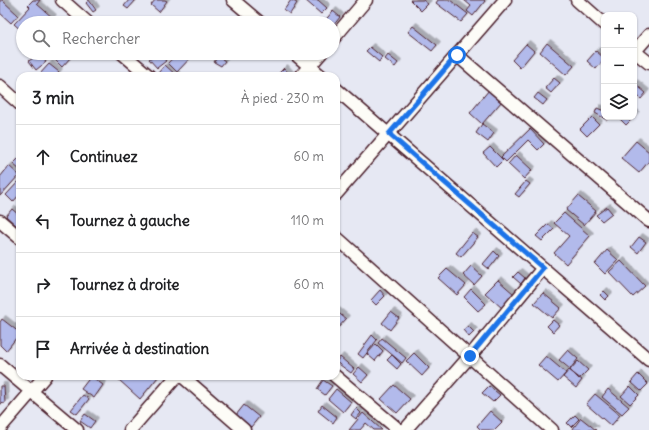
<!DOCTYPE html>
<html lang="fr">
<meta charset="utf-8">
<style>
body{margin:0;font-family:Delius,sans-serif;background:#f6f6f6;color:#202124}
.controls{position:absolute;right:12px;top:12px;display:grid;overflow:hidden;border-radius:8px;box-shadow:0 1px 3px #0004}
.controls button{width:36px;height:36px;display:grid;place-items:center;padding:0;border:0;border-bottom:1px solid #e0e0e0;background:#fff;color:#202124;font:20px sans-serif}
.stop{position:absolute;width:12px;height:12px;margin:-9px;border:3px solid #1a73e8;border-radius:50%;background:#fff}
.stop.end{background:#1a73e8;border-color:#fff;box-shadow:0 1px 4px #0008}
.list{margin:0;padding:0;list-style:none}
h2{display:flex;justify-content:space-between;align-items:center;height:52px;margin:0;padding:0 16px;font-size:17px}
h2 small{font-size:13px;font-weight:400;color:#757577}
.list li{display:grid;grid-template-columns:26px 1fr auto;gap:12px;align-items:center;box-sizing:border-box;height:64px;padding:0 16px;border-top:1px solid #e0e0e0}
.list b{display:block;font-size:15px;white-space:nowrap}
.list em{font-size:13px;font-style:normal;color:#757577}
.icon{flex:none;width:22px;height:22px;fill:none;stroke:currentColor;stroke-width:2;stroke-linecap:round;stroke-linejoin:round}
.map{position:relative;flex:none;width:649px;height:430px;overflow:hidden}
.search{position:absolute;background:#fff;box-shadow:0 1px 3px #0004;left:16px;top:16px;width:324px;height:44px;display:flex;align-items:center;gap:10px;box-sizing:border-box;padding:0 14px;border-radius:22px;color:#757577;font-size:15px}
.panel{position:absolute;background:#fff;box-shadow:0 1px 3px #0004;left:16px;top:72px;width:324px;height:308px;border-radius:12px}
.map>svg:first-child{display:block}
</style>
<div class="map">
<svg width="649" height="430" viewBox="0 0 649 430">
<defs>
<filter id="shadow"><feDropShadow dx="3.5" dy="-3.5" stdDeviation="0" flood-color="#0004"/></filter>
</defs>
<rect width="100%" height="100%" fill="#e6e8f3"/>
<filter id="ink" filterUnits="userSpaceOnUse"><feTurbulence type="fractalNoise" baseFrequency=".025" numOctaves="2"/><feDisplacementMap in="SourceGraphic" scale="8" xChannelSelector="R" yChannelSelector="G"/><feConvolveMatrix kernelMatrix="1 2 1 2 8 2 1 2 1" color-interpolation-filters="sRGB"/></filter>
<g filter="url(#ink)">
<path fill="#b2baeb" stroke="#4a1f2b" filter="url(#shadow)" d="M0 0H2L18 15 11 23 0 13Z
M33 0H40L37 4 53 18 48 23H23V32L14 24 30 7 28 5Z
M89 0 96 10 93 12 86 3Z
M129 0H136L128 9 124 6Z
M155 0H165L167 1 159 12 151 5Z
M291 0 297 3 290 14 284 10Z
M305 0H318L327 8 321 14Z
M410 0H423L428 4 421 11Z
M438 0H450L468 14 461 22 436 3Z
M464 0H484L485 1 473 16 467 11 471 6Z
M333 11 340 17 333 26V23H323Z
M413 26 437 45 432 51 408 32Z
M547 43 574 66 566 75 540 52Z
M526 44 534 51 520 68 512 60Z
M370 47 382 57 379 62 366 51Z
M596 51 604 58V59L596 69 587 61Z
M39 53 46 62 36 70 29 61Z
M48 53H67L71 57 62 67Z
M157 53H159L166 61 157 68 149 59Z
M177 53H195L177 72 168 63Z
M388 55 398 63 395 67 385 59Z
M218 56 225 61 221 66 214 62Z
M49 64 59 72 56 76H38Z
M165 65 177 76H162L158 73Z
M284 68 291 76H282L279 73Z
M554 78 560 83 551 93 545 88Z
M634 83 646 93 641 99 634 93Z
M489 90 502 101 482 124 470 113Z
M538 93 547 100 543 105 534 98Z
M597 108 604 111V117H608L607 120 595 113Z
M634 113 636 115 626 125 618 117H634Z
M592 117 599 124 587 136 580 129Z
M482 124 494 133 488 142 476 133Z
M530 129 544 144 538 150 528 140 506 162 501 157Z
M636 141 649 152V161L639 173 621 158Z
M490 147 503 160 496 167 483 153Z
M516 155 532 170 524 179 508 164Z
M20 157V170L13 164Z
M9 166 19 175 0 196V177Z
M19 181H20V194L13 202 6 195Z
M526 181 530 184 519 197 515 194Z
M578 196 596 211 584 225 566 210Z
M607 207 612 213 602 221 596 215Z
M12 209 20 216V229L6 216Z
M564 213 590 236 566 264 554 253 569 236 554 223Z
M548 224 554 229 542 241 536 236Z
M472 233 478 237 461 257 456 253Z
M639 237 646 242 638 253 631 247Z
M607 250 618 260 605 274 595 264Z
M494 251 499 256 489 269 483 264Z
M621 261 645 286 633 297 609 272Z
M471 266 482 276 474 285 463 275Z
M447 269 466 285 457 295 438 278Z
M518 272 525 278 521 284 513 277Z
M498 280 514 294 502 308 485 293Z
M471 289 486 304 478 311 464 297Z
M380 290 385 296 376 305 371 300Z
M604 291 609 296 605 300 600 295Z
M543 293 561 308 552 318 534 303Z
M336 311 346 319 336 330Z
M391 312 399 318 390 330 382 323Z
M2 319 20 333 6 351 0 345V322Z
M553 320 559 325 553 332 547 326Z
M468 326 474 332 469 337 463 330Z
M372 335 377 340 363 358 358 354Z
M382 338 406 358 402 363 378 343Z
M376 344 383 351 375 361 367 354Z
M568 350 578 359 570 369 559 360Z
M414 353 429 368 422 376 406 361Z
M392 355 401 364 397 369 387 360Z
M546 356 566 373 558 382 538 365Z
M340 357 354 369 351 373 336 362Z
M578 361 588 370 579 379 570 370Z
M359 367 368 375 362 382 353 374Z
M569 370 582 380 576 388 563 377Z
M638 374 648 384 641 391 631 382Z
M91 376 103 385 94 398 81 389Z
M122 376H157L158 377 140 399 119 380Z
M323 380 332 386 325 395 317 389Z
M394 385 410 399 397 413 381 399Z
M0 386H4L5 403 0 404Z
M489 386 500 395 493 402 482 393Z
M630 386 639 395 630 404 621 396Z
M336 389 351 402 343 412 328 399Z
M608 389 629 407 622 414 602 397Z
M595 394 620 415 611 426 586 404Z
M83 395 89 399 77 414 71 410Z
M244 405 259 417 251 427 236 415Z
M322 405 337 417 333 423 318 411Z
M356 408 361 413 356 419 351 415Z
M490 411 502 422 494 430H481L477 426Z
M363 413 382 430H374L366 423 360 430H349Z
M85 414 95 421 90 428 80 421Z
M575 415 579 419 571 427 567 423Z
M581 418 596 430H572Z"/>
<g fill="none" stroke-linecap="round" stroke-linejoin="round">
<defs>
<path id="minor" d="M62 0 88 23
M233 0 260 23
M577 0 604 24
M333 39 366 0
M634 51 649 63
M635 51 649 35
M122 53 149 76
M294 53 321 76
M457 55 649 221
M301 76 321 53
M0 86 20 104
M336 89 649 360
M336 194 505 0
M0 221 20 238
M336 237 552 430
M0 365 77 430
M182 376 244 430
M335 376 399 430
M0 428 45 376
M130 430 177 376
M405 430 470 356 543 268"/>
</defs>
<use href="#minor" stroke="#4a1f2b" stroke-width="15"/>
<use href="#minor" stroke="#fdfcf7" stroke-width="12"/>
</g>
</g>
<g fill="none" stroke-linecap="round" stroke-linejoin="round" filter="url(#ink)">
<path stroke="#1a73e8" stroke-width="5" d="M457 55 389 134 543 268 470 356"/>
</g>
</svg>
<div class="controls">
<button>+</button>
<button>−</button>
<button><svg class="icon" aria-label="layers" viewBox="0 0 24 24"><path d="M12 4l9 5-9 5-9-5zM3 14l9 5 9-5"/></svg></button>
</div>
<div class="stop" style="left:457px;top:55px"></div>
<div class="stop end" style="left:470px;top:356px"></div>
<div class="search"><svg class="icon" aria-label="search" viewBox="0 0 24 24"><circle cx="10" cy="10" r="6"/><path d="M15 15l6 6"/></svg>Rechercher</div>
<section class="panel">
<h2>3 min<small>À pied · 230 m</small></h2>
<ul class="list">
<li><svg class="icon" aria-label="ahead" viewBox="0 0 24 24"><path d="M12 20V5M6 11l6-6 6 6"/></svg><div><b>Continuez</b></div><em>60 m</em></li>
<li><svg class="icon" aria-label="left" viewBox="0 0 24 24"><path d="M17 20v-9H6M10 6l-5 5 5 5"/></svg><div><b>Tournez à gauche</b></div><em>110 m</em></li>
<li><svg class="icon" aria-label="right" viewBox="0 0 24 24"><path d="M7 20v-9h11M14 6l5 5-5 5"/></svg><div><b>Tournez à droite</b></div><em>60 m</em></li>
<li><svg class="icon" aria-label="arrive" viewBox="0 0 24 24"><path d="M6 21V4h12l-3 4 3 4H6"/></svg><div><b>Arrivée à destination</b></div></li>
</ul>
</section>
</div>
